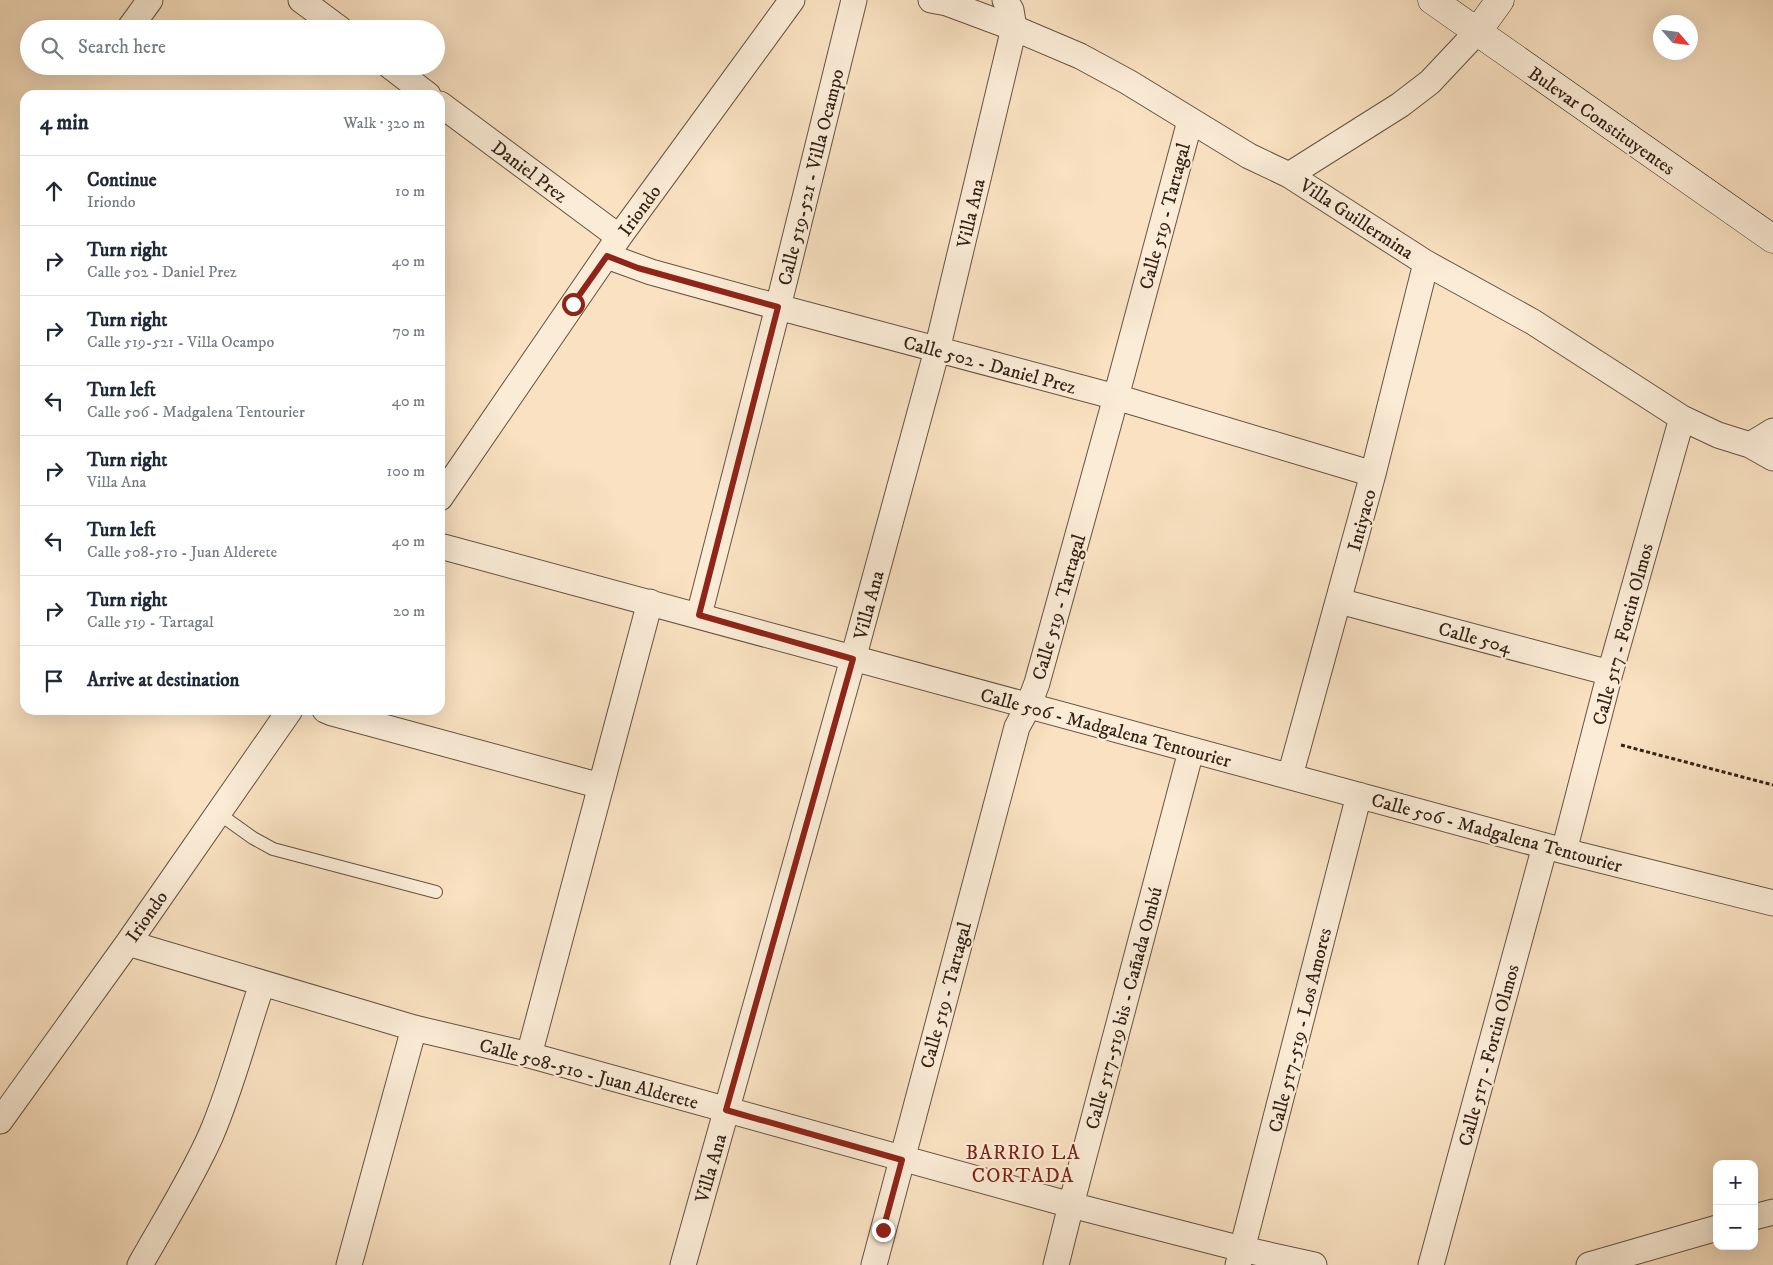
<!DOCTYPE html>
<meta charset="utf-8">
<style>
body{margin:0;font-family:"IM FELL DW Pica",serif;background:#f6f6f7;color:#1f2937}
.controls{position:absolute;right:15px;bottom:15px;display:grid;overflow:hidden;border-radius:10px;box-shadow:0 5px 20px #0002}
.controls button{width:45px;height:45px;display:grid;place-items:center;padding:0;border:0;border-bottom:1px solid #e0e1e3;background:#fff;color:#1f2937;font:25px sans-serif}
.compass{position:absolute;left:1653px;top:15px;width:45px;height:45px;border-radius:50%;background:#fff;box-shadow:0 5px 20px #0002;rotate:118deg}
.stop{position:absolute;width:15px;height:15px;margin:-11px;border:4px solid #8f2418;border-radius:50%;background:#fff}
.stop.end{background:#8f2418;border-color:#fff;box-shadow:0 1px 5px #0008}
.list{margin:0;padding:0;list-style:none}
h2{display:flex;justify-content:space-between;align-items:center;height:65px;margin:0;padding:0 20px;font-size:21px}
h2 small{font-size:16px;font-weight:400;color:#747a83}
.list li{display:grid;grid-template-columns:32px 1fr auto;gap:15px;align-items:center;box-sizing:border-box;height:70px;padding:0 20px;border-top:1px solid #e0e1e3}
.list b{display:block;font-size:19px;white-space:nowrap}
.list p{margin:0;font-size:16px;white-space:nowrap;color:#747a83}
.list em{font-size:16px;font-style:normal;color:#747a83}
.icon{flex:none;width:28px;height:28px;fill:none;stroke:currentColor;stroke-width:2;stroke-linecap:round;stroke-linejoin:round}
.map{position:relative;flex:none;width:1773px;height:1265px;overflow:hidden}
.search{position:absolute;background:#fff;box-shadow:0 5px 20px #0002;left:20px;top:20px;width:425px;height:55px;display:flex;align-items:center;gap:12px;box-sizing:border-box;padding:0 18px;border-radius:28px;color:#747a83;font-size:19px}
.panel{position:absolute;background:#fff;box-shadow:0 5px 20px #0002;left:20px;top:90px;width:425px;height:625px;border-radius:15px}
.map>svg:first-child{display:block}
</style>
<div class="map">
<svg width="1773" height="1265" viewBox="0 0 1773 1265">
<rect width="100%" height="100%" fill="#f9e1c1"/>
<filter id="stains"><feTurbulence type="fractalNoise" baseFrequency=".004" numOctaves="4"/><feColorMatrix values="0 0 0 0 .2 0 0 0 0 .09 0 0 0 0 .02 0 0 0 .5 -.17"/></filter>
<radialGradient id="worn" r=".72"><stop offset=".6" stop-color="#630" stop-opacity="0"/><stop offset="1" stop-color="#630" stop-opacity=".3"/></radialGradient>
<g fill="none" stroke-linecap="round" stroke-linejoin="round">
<defs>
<path id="lane" d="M218 813 253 838 273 849 436 892"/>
<path id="street" d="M301 0 340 29
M931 0 947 3 1014 28 1080 56 1128 82 1249 156 1289 175 1426 263 1533 322 1682 418 1718 435 1750 445 1773 458
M129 29 150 0
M390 66 428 95
M440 104 619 237
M1289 175 1400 105 1430 82 1477 32
M607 256 651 272 778 307 1116 397 1373 474
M1750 445 1773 431
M440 498 619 237 792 0
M440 546 1564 851 1773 903
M1339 601 1610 673
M699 615 778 307 854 0
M325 710 332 713 601 786
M1290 776 1373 474 1426 263
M1564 851 1610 673 1682 418
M128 943 414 1028 529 1055 1071 1205 1242 1249 1314 1265
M529 1055 650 602
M0 1121 128 943 290 710
M1754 1217 1773 1212
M140 1265C164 1222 191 1180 211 1135 232 1086 245 1034 262 984
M349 1265 414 1028
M683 1265 853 659 937 350 1014 28 1011 10 1005 0
M874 1265 1017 727 1028 707 1037 683 1116 397 1190 121
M1056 1265 1071 1205 1191 751
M1238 1265 1359 795
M1431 1265 1545 846
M1589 1265 1717 1228"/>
<path id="secondary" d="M1432 0 1773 239
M1477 32 1500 0"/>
</defs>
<use href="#lane" stroke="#655242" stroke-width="14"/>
<use href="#street" stroke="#655242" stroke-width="27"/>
<use href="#secondary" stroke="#342217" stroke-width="29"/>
<path stroke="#342217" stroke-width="3" stroke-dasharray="4 2.5" stroke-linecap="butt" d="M1621 745 1773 785"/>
<use href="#lane" stroke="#fbecd7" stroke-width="12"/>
<use href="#street" stroke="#fbecd7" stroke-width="25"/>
<use href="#secondary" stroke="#fbecd7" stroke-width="28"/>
</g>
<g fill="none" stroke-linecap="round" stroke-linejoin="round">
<path stroke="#8f2418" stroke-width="6" d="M573 304 607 256 638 268 778 307 699 615 853 659 726 1110 902 1160 883 1230"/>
</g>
<g text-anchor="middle" stroke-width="4.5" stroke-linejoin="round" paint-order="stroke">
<g font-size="19" fill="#342217" stroke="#fbecd7">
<text transform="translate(1602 120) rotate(35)" y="7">Bulevar Constituyentes</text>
<text transform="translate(530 171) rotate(37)" y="7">Daniel Prez</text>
<text transform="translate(810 177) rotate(-76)" y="7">Calle 519-521 - Villa Ocampo</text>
<text transform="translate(639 210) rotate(-54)" y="7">Iriondo</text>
<text transform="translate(970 213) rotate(-77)" y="7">Villa Ana</text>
<text transform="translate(1164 216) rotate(-75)" y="7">Calle 519 - Tartagal</text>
<text transform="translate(1357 218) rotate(33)" y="7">Villa Guillermina</text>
<text transform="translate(990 364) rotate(15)" y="7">Calle 502 - Daniel Prez</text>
<text transform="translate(1361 520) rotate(-75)" y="7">Intiyaco</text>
<text transform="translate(868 605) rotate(-75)" y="7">Villa Ana</text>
<text transform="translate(1058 607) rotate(-74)" y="7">Calle 519 - Tartagal</text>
<text transform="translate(1622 634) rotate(-75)" y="7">Calle 517 - Fortin Olmos</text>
<text transform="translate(1475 637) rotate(15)" y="7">Calle 504</text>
<text transform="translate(1106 727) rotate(15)" y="7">Calle 506 - Madgalena Tentourier</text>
<text transform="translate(1497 832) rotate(15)" y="7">Calle 506 - Madgalena Tentourier</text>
<text transform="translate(146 916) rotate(-55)" y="7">Iriondo</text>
<text transform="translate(945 995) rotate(-75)" y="7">Calle 519 - Tartagal</text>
<text transform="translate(1123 1008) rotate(-75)" y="7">Calle 517-519 bis - Cañada Ombú</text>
<text transform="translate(1299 1030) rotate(-76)" y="7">Calle 517-519 - Los Amores</text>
<text transform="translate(1488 1055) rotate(-75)" y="7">Calle 517 - Fortin Olmos</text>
<text transform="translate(589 1073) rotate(15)" y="7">Calle 508-510 - Juan Alderete</text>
<text transform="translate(710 1168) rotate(-74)" y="7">Villa Ana</text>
</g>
<g font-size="20" letter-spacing="1" fill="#7a1f14" stroke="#fbecd7">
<text x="1023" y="1159">BARRIO LA<tspan x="1023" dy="23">CORTADA</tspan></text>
</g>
</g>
<rect width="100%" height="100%" filter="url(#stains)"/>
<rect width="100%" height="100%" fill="url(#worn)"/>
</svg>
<div class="controls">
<button>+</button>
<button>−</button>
</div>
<svg class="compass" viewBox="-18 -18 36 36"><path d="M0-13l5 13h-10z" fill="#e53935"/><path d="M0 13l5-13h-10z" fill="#747a83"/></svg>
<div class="stop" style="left:573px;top:304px"></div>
<div class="stop end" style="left:883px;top:1230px"></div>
<div class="search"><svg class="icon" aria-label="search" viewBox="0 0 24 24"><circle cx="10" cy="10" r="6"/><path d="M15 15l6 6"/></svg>Search here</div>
<section class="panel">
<h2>4 min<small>Walk · 320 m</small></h2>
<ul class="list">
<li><svg class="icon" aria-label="ahead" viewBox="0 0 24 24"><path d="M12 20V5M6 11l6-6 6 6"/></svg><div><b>Continue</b><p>Iriondo</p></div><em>10 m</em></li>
<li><svg class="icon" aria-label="right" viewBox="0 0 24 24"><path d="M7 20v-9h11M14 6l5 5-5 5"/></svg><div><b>Turn right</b><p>Calle 502 - Daniel Prez</p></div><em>40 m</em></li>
<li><svg class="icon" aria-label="right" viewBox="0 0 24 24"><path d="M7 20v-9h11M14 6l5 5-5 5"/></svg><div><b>Turn right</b><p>Calle 519-521 - Villa Ocampo</p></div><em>70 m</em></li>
<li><svg class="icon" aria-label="left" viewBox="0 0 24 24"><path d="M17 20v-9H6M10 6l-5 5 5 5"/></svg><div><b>Turn left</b><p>Calle 506 - Madgalena Tentourier</p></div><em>40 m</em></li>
<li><svg class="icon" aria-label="right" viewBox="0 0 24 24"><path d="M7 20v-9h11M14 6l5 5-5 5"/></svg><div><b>Turn right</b><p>Villa Ana</p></div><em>100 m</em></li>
<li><svg class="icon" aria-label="left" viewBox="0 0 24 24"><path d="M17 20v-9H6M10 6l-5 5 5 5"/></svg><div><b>Turn left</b><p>Calle 508-510 - Juan Alderete</p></div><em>40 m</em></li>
<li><svg class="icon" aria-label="right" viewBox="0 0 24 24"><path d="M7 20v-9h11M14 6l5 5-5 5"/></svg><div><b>Turn right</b><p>Calle 519 - Tartagal</p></div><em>20 m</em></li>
<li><svg class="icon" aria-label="arrive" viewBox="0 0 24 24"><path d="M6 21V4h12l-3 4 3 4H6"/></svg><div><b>Arrive at destination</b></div></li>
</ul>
</section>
</div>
